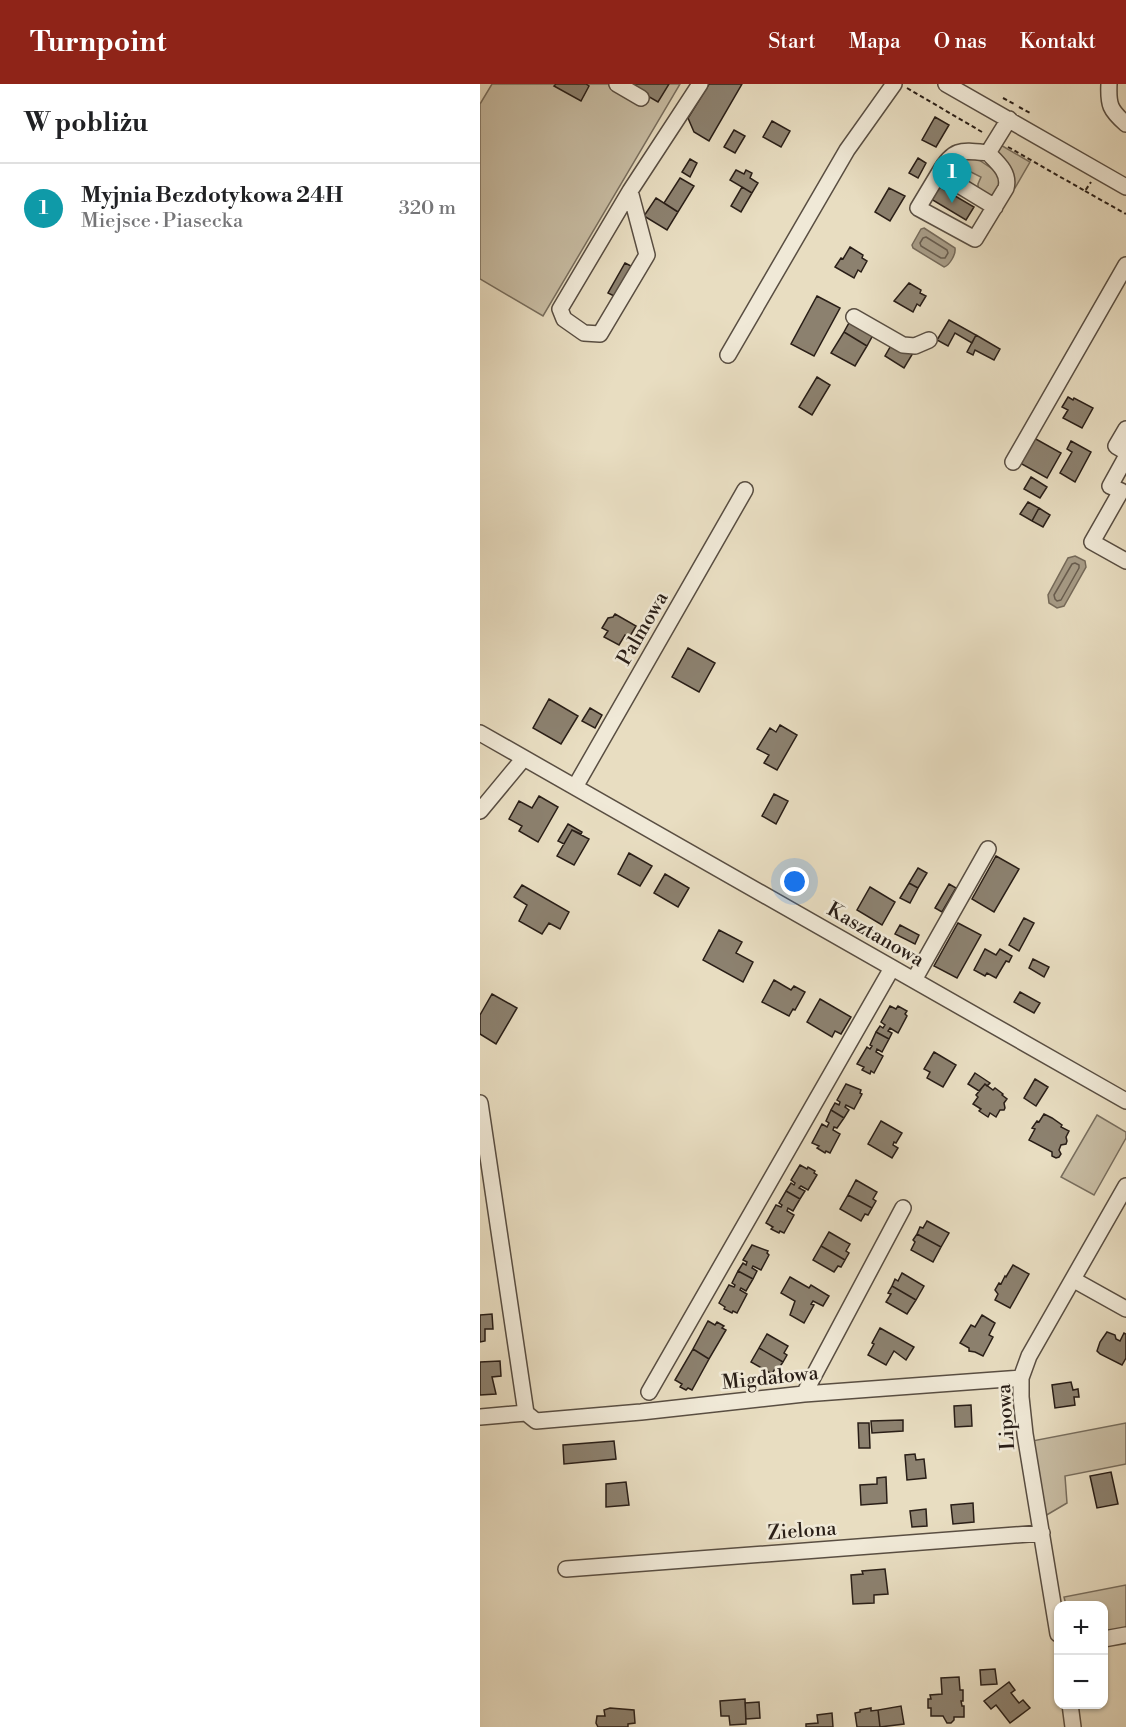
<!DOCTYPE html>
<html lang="pl">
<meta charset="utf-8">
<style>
body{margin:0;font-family:"Libre Bodoni",serif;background:#f6f6f6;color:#202124}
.controls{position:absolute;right:18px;bottom:18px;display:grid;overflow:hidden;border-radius:12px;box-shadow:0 2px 4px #0004}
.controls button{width:54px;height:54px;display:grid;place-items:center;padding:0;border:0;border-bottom:2px solid #e0e0e0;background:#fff;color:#202124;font:30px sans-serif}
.you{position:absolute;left:315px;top:798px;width:21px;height:21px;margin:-15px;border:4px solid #fff;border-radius:50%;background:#1a73e8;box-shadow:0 0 0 9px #1a73e833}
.badge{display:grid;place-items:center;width:39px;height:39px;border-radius:50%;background:#8f2418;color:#fff;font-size:20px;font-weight:700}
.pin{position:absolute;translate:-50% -50px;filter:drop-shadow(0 2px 3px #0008)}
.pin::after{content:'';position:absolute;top:32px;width:21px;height:18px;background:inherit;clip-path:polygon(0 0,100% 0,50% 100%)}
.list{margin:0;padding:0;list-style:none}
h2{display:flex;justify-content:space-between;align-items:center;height:78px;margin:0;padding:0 24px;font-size:26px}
h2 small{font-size:20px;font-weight:400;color:#757577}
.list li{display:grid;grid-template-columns:39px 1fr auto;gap:18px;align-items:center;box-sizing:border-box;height:90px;padding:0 24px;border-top:2px solid #e0e0e0}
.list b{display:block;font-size:22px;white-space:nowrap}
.list p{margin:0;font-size:20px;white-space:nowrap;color:#757577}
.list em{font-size:20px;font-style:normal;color:#757577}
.map{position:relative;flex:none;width:646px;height:1643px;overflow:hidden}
header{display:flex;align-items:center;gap:36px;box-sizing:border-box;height:84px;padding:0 30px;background:#8f2418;color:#fff}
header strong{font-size:28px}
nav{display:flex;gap:33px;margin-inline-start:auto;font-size:21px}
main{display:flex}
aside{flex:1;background:#fff}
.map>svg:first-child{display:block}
</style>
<header>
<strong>Turnpoint</strong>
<nav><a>Start</a><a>Mapa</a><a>O nas</a><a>Kontakt</a></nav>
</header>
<main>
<aside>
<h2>W pobliżu<small></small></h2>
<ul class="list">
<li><span class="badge" style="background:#0f9aa8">1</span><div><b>Myjnia Bezdotykowa 24H</b><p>Miejsce · Piasecka</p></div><em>320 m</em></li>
</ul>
</aside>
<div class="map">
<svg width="646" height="1643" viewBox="0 0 646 1643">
<rect width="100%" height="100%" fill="#e8ddc1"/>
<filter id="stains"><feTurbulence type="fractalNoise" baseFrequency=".00333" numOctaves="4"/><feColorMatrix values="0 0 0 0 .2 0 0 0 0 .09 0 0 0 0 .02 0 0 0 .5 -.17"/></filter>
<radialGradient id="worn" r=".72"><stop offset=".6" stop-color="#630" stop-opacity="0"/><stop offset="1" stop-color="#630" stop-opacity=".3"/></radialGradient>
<path fill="#c8bda4" stroke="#786e5e" stroke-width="1.5" d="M12 0H200L63 232 0 195V20Z
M519 60 550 78 535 104C532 89 518 80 516 64Z
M493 72 517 88 522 98 512 112 498 105V100L501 93 487 86 482 93 479 94 472 89 471 85 473 78Z
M617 1031 646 1048V1054L614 1111 581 1093Z
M646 1339V1380L585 1392 587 1419 565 1432 552 1357Z
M646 1501V1549L624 1553V1522L586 1521 584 1513Z"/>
<path fill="#a79c87" stroke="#756a5a" stroke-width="1.5" d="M444 144 475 164C476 170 470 181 464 183L433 164 432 161 441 145Z
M595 472 605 477 606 483 584 522 577 524 569 519 568 511 588 474Z"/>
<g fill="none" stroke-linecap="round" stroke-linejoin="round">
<path stroke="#685d4f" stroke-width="1.5" d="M446 153 467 166 468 169 465 174H461L441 162 440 159 443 154Z
M595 479 599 481V484L581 516 577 517 575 515 574 511 592 480Z"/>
</g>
<path fill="#8c816f" stroke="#291e17" stroke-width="1.5" d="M76 0H106L109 2 101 17 74 2Z
M147 0H189L178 18Z
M229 0H262L229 57 214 48 208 34Z
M455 33 469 41 456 63 442 56Z
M292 37 310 47 301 63 283 53Z
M254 46 265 52 255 69 244 63Z
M438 74 446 79 438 94 429 89Z
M210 75 217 79 210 93 202 88Z
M256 86 264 90 266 86 272 89 270 94 278 99 272 109 250 96Z
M200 94 214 102 198 128 184 119Z
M458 102 494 123 486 136 451 115Z
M262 103 272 109 261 128 251 122Z
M409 104 425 112 410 137 395 128Z
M176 114 198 128 187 146 164 132Z
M370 163 383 171 382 174 387 177 381 188 378 186 374 194 355 183 361 174 363 175Z
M145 179 155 184 138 214 128 209Z
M429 199 441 206 440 209 446 212 440 222 437 220 433 228 414 217Z
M337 212 360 224 334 272 311 260Z
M469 236 496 251 492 259 475 249 468 262 457 256Z
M370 237 393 251 387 262 364 248Z
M364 248 387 262 375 282 351 269Z
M496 251 520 265 514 276 495 266 493 271 487 268Z
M413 258 433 269 424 284 405 272Z
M337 293 350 301 332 331 319 323Z
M588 313 593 316 594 314 613 324 602 344 583 334 588 326 582 323Z
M554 354 581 369 567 394 540 379Z
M591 357 611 368 595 398 580 389 592 368 587 365Z
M551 393 567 403 560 414 544 405Z
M548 418 559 424 552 437 540 430Z
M559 424 570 431 563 443 552 437Z
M135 530 156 542 149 554 145 551 139 561 124 553 128 547 122 544 128 534 133 533Z
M208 564 235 579 219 608 192 593Z
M69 615 98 632 81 660 53 644Z
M110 624 122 631 115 644 102 637Z
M300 641 317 651 297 686 284 679 289 671 277 665 290 644 296 648Z
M294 710 308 717 296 740 282 732Z
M59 712 78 723 58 758 39 747 42 742 29 735 39 717 52 724Z
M88 740 102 748 101 750 92 746 84 760 78 757Z
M92 746 109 755 94 781 77 772Z
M149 769 172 782 160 802 138 790Z
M516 772 539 785 514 828 492 815Z
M438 784 447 789 438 804 429 799Z
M185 790 209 804 198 823 174 809Z
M429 799 438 804 430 819 420 814Z
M469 800 476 804 462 828 455 824Z
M42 801 89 828 80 845 69 839 62 850 39 837 47 821 34 813Z
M390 803 415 818 402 841 377 826Z
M544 834 554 839 539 867 529 861Z
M478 839 501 851 477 894 454 882Z
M420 841 439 851 435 860 415 850Z
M239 846 262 858 256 869 273 878 263 898 223 876Z
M505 865 516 871 520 865 532 872 529 878 526 877 516 894 507 889 505 892 494 886Z
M553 875 569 883 564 893 549 884Z
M294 896 311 906 314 902 325 908 315 926 313 925 309 932 282 918Z
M540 908 560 919 554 929 534 918Z
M12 910 37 924 16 960 0 950V931Z
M340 915 371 933 361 950 355 947 352 953 327 938Z
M410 922 416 925 418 922 427 927 425 930 427 932 418 949 410 944 408 947 412 949 409 955 396 948 400 942 403 944 405 941 401 938Z
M396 948 409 955 402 968 397 965 396 968 403 972 394 989 391 987 390 990 382 986 384 983 377 980 387 963 390 965 392 962 390 961Z
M454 968 476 981 463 1003 447 994 450 988 444 985Z
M495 989 510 999 507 1002 505 1000 499 1007 488 1000Z
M555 995 568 1003 556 1022 544 1014Z
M366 1000 381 1006 380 1009 382 1010 374 1025 366 1021 365 1023 369 1026 364 1034 351 1026 355 1019 359 1021 360 1018 357 1016Z
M505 1000 513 1006 515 1004 523 1010 522 1011 527 1015 524 1019 525 1024 524 1026H520L516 1033 510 1029 508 1033 499 1027 501 1025 493 1020 498 1013 496 1011Z
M351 1026 364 1034 357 1044 354 1043 353 1046 360 1050 350 1069 346 1067 345 1069 337 1064 339 1062 332 1059 342 1040 347 1043 349 1039 346 1037Z
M564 1030 572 1034 582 1041 581 1043 589 1047 586 1053 587 1057 586 1060 581 1061 579 1066 581 1070 579 1073 576 1074 572 1072V1068L549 1056 555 1045 552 1044 557 1037 559 1038Z
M401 1037 422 1049 416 1059 414 1058 413 1061 418 1064 412 1074 388 1060Z
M320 1081 327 1085 328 1083 335 1087 334 1089 337 1091 328 1106 321 1102 319 1104 325 1107 320 1115 306 1107 311 1099 314 1101 315 1099 311 1096Z
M376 1096 397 1108 393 1115 396 1117 392 1124 368 1111Z
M306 1107 320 1115 313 1127 308 1124 307 1127 314 1131 304 1149 300 1147 299 1149 291 1145 293 1143 286 1139 296 1121 301 1123 302 1121 299 1119Z
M368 1111 392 1124 388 1131 385 1130 381 1137 360 1125Z
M447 1137 469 1149 461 1163 437 1150 440 1143 443 1144Z
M349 1148 370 1160 366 1167 369 1169 365 1176 341 1162Z
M437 1150 461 1163 453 1178 431 1166 435 1158 433 1156Z
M272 1161 288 1167 287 1169 289 1171 281 1186 273 1182 272 1184 277 1187 273 1195 258 1187 263 1179 266 1181 267 1178 263 1176Z
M341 1162 365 1176 361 1183 358 1182 354 1188 333 1176Z
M533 1181 549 1190 530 1224 515 1216 518 1210 515 1206 519 1199 521 1200 525 1192 526 1193Z
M258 1187 273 1195 266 1207 261 1204 260 1206 267 1210 257 1229 253 1227 252 1229 244 1225 245 1223 239 1219 249 1201 254 1203 255 1201 252 1199Z
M422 1189 444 1202 436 1216 412 1202 415 1195 418 1197Z
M310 1193 329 1204 331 1201 349 1212 343 1222 333 1217 331 1220 334 1221 324 1239 310 1231 315 1217 301 1209Z
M412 1202 436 1216 427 1230 406 1218 411 1210 408 1209Z
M12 1230 13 1245H5V1257L0 1258V1231Z
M502 1231 515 1239 509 1251 513 1253 503 1272 495 1268 489 1267V1264L480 1259 491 1241 495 1243Z
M228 1237 235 1241 237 1238 244 1242 242 1244 246 1246 229 1275 213 1265Z
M400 1244 434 1263 426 1276 414 1267 406 1281 388 1271 394 1260 392 1259Z
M627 1248 635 1251 636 1255 640 1257 644 1249 646 1250V1274L642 1281 620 1270 617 1267 620 1258Z
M287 1250 308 1262 304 1269 307 1271 303 1278 279 1264Z
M279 1264 303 1278 299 1284 296 1283 292 1290 271 1278Z
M213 1265 229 1275 212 1306 208 1304 206 1306 200 1303 202 1300 195 1296Z
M20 1277 21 1292 12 1293 16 1310 0 1311V1278Z
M591 1298 593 1306 598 1305 599 1313H594L595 1321 575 1324 572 1301Z
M491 1321 492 1342 475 1343 474 1322Z
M423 1336V1347L392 1349 391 1337Z
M378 1339H389L390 1364H379Z
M134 1357 136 1375 84 1380 83 1361Z
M435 1370 436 1376 444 1375 446 1394 427 1396 425 1371Z
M631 1388 638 1420 617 1424 610 1392Z
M406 1393 407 1419 381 1421 380 1401 397 1400V1394Z
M146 1398 149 1421 126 1423V1400Z
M493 1419 494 1438 473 1440 471 1421Z
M446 1425 447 1442 432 1443 430 1427Z
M405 1485 408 1510 394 1511V1519L373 1520 371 1491 383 1490 382 1487Z
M515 1585 517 1600 501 1601 500 1586Z
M479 1593 480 1606H483V1617H481L482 1622H484V1633H474V1636L471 1639H467L463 1632H451V1624H448V1615H451L450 1611 462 1610 461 1594Z
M529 1598 535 1606 531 1609 539 1619 543 1616 550 1624 530 1639 516 1621 511 1625 504 1617Z
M265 1615 266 1640 250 1641 249 1632H241L240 1617Z
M279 1618 280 1634 266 1635 265 1619Z
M421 1622 424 1640 400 1643 398 1626Z
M130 1624 154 1626 155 1639 148 1640V1643H118L116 1639 117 1632H125L124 1626Z
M391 1624V1627L398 1626 400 1643H377L375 1629 380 1628V1626Z
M352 1629 353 1643H326V1640L338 1639 337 1631Z"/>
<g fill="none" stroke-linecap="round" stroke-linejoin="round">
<defs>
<path id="minor" d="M137 0 161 14
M466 0 646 103
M629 0C628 21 630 26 646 40
M508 69C481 66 473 64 459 89L515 123
M459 89 438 124 495 155 526 104C530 89 518 79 508 69L529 35
M150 107 167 171 120 250 104 249 84 235 80 225 150 107 220 0
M374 233 423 261 435 262 449 256
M248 271 367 66 414 0
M646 345 636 362 646 368
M646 373 630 402 641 407 612 458 646 477
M533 378 646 181
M0 649 646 1017
M95 703 265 406
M0 727 44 674
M434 896 508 765
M0 1019 46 1329 56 1337 161 1328 324 1310 541 1294
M594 1196 646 1225
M169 1308 412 884
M324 1310 423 1124
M0 1333 46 1329
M86 1485 562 1449
M578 1550 545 1350 541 1313V1294L549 1272 646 1102
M624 1555 646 1551
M590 1620 593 1643"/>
</defs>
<use href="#minor" stroke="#594e42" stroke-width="18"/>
<path stroke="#291e17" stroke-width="2" stroke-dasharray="4.5 3" stroke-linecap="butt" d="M427 4 502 48
M523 14 534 20
M539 23 550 29
M528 63 605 107 611 98
M605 107 646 130"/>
<use href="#minor" stroke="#f0e9d7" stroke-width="15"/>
</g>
<g text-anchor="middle" stroke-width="5" stroke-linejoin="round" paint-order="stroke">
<g font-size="20" fill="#291e17" stroke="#f0e9d7">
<text transform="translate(162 544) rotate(-60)" y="7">Palmowa</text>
<text transform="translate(396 850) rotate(30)" y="7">Kasztanowa</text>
<text transform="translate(290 1293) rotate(-6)" y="7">Migdałowa</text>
<text transform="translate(525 1333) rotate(-94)" y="7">Lipowa</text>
<text transform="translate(322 1446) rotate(-4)" y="7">Zielona</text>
</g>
</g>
<rect width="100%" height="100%" filter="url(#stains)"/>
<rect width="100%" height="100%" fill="url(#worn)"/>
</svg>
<div class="controls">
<button>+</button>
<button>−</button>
</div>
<div class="you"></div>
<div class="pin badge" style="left:472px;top:119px;background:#0f9aa8">1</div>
</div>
</main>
